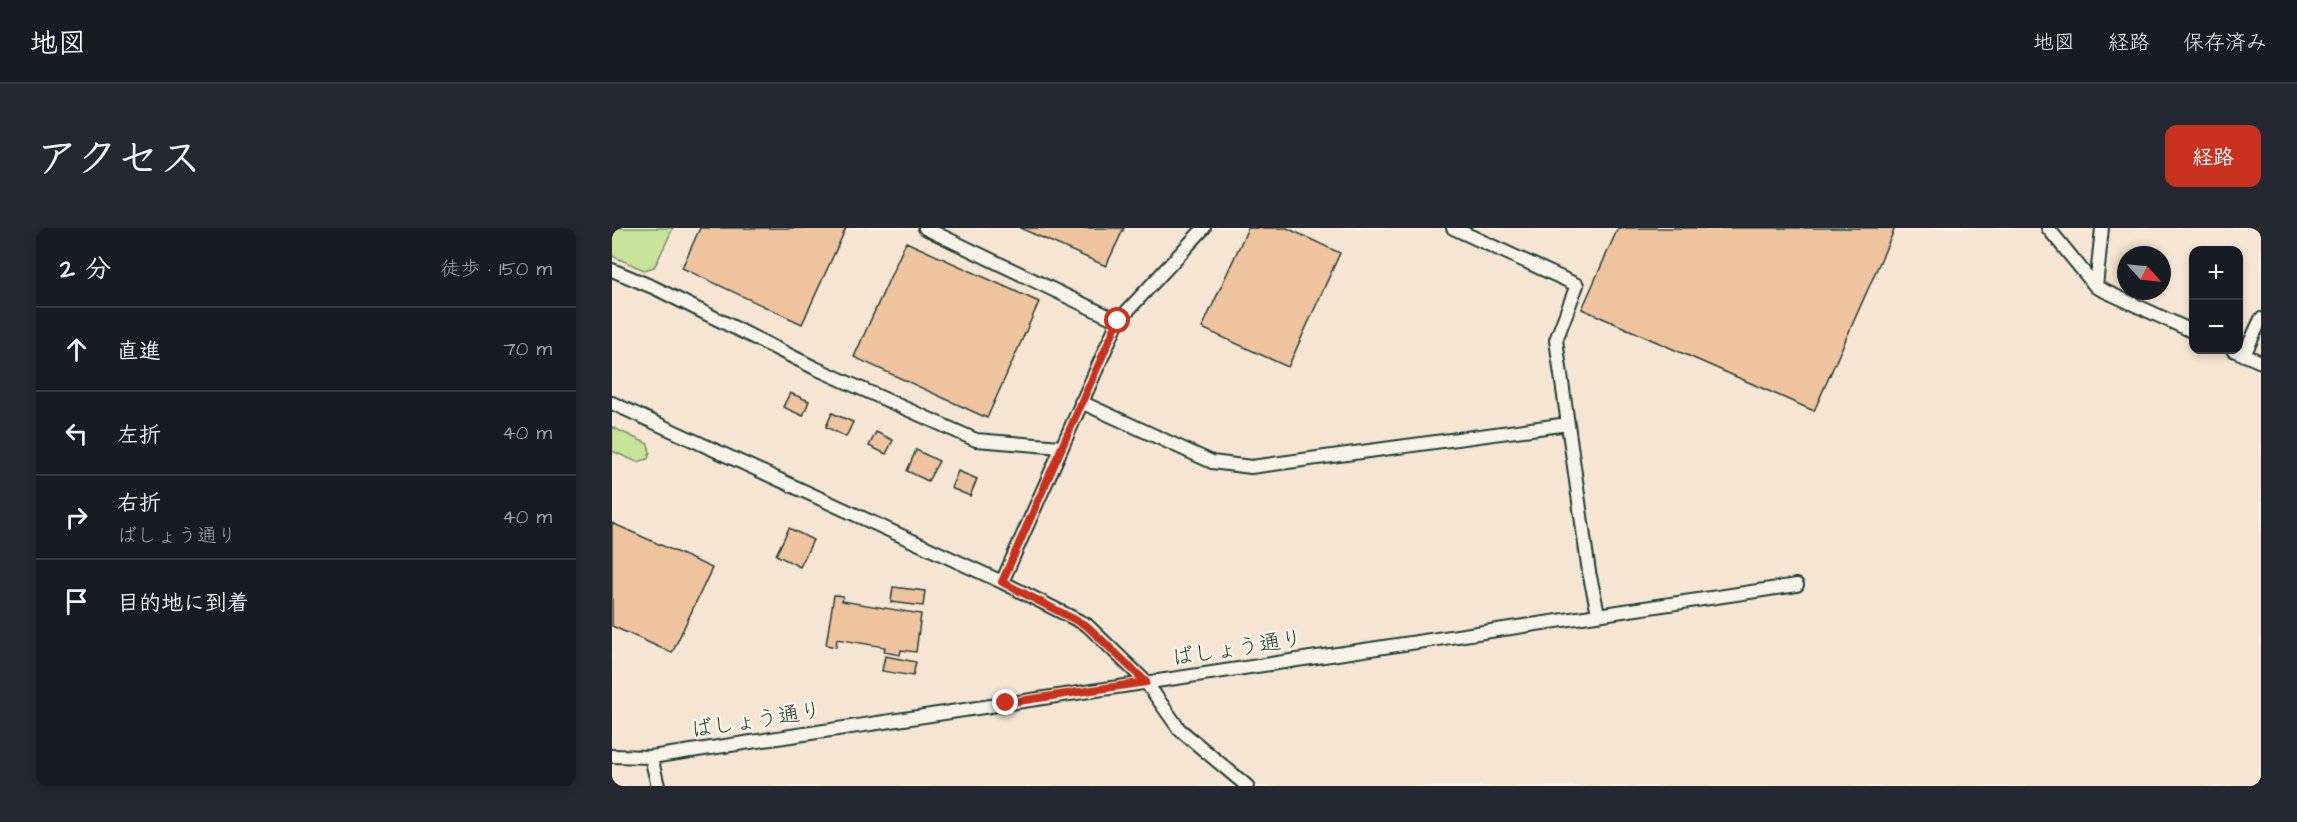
<!DOCTYPE html>
<html lang="ja">
<meta charset="utf-8">
<style>
body{margin:0;font-family:"Architects Daughter","Klee One",sans-serif;background:#242831;color:#f1f3f6}
.controls{position:absolute;right:18px;top:18px;display:grid;overflow:hidden;border-radius:12px;box-shadow:0 3px 9px #0003}
.controls button{width:54px;height:54px;display:grid;place-items:center;padding:0;border:0;border-bottom:2px solid #363941;background:#171b24;color:#f1f3f6;font:30px sans-serif}
.compass{position:absolute;left:1505px;top:18px;width:54px;height:54px;border-radius:50%;background:#171b24;box-shadow:0 3px 9px #0003;rotate:117deg}
.stop{position:absolute;width:18px;height:18px;margin:-14px;border:4px solid #c8321e;border-radius:50%;background:#fff}
.stop.end{background:#c8321e;border-color:#fff;box-shadow:0 2px 6px #0008}
.list{margin:0;padding:0;list-style:none}
h2{display:flex;justify-content:space-between;align-items:center;height:78px;margin:0;padding:0 24px;font-size:26px}
h2 small{font-size:20px;font-weight:400;color:#9ea1a6}
.list li{display:grid;grid-template-columns:39px 1fr auto;gap:18px;align-items:center;box-sizing:border-box;height:84px;padding:0 24px;border-top:2px solid #363941}
.list b{display:block;font-size:22px;white-space:nowrap}
.list p{margin:0;font-size:20px;white-space:nowrap;color:#9ea1a6}
.list em{font-size:20px;font-style:normal;color:#9ea1a6}
.icon{flex:none;width:33px;height:33px;fill:none;stroke:currentColor;stroke-width:2;stroke-linecap:round;stroke-linejoin:round}
.map{position:relative;flex:none;width:1649px;height:558px;overflow:hidden;border-radius:12px}
header{display:flex;align-items:center;gap:36px;box-sizing:border-box;height:84px;padding:0 30px;background:#171b24;border-bottom:2px solid #363941}
header strong{font-size:28px}
nav{display:flex;gap:33px;margin-inline-start:auto;font-size:21px}
.intro{display:flex;align-items:center;justify-content:space-between;box-sizing:border-box;height:144px;padding:0 36px}
h1{margin:0;font-size:42px}
.button{padding:15px 27px;border-radius:12px;background:#c8321e;color:#fff;font-size:21px;font-weight:700}
main{display:flex;gap:36px;padding:0 36px}
aside{flex:1;background:#171b24;border-radius:12px;box-shadow:0 3px 9px #0003}
.map>svg:first-child{display:block}
</style>
<header>
<strong>地図</strong>
<nav><a>地図</a><a>経路</a><a>保存済み</a></nav>
</header>
<div class="intro"><h1>アクセス</h1><a class="button">経路</a></div>
<main>
<aside>
<h2>2 分<small>徒歩 · 150 m</small></h2>
<ul class="list">
<li><svg class="icon" aria-label="ahead" viewBox="0 0 24 24"><path d="M12 20V5M6 11l6-6 6 6"/></svg><div><b>直進</b></div><em>70 m</em></li>
<li><svg class="icon" aria-label="left" viewBox="0 0 24 24"><path d="M17 20v-9H6M10 6l-5 5 5 5"/></svg><div><b>左折</b></div><em>40 m</em></li>
<li><svg class="icon" aria-label="right" viewBox="0 0 24 24"><path d="M7 20v-9h11M14 6l5 5-5 5"/></svg><div><b>右折</b><p>ばしょう通り</p></div><em>40 m</em></li>
<li><svg class="icon" aria-label="arrive" viewBox="0 0 24 24"><path d="M6 21V4h12l-3 4 3 4H6"/></svg><div><b>目的地に到着</b></div></li>
</ul>
</aside>
<div class="map">
<svg width="1649" height="558" viewBox="0 0 1649 558">
<rect width="100%" height="100%" fill="#f7f3e8"/>
<filter id="ink" filterUnits="userSpaceOnUse"><feTurbulence type="fractalNoise" baseFrequency=".0167" numOctaves="2"/><feDisplacementMap in="SourceGraphic" scale="12" xChannelSelector="R" yChannelSelector="G"/><feConvolveMatrix kernelMatrix="1 2 1 2 8 2 1 2 1" color-interpolation-filters="sRGB"/></filter>
<g filter="url(#ink)">
<path fill="#f5e5d2" fill-rule="evenodd" d="M0 0H1649V558H0ZM1582 22H1626V122H1582ZM1514 27H1550V63H1514Z"/>
<path fill="#c8e39a" stroke="#749067" stroke-width="1.5" d="M0 0H61L45 34 42 39 32 42 0 28Z
M0 199 36 216 38 224 36 231 25 234 0 223Z"/>
<path fill="#f0c39f" stroke="#1f3d34" stroke-width="1.5" d="M88 0H234L190 96 70 40Z
M408 0H512L494 38Z
M636 0H675L728 25 676 139 590 100Z
M1006 0H1283L1202 183 970 81Z
M294 14 427 74 375 190 242 129Z
M178 165 197 173 191 188 171 179Z
M220 185 241 194 234 209 214 199Z
M264 204 281 212 274 226 257 218Z
M304 222 327 233 316 253 295 243Z
M346 243 365 251 358 268 339 260Z
M0 295 100 340 60 425 0 398Z
M177 300 201 312 188 339 164 327Z
M281 359 313 363 311 378 279 374Z
M222 367 231 368 230 373 309 386 304 424 289 422 288 427 272 424 273 419 225 411 224 419 214 417Z
M273 428 304 434 301 448 270 443Z"/>
<g fill="none" stroke-linecap="round" stroke-linejoin="round">
<defs>
<path id="lane" d="M313 0 506 93
M841 0 965 57 944 112 977 344 986 385
M1436 0 1484 59 1582 104
M0 42 43 60 203 140 364 212 449 219
M1484 59 1490 0
M1621 122 1649 134
M1632 127 1649 91
M469 174 600 234 639 239 956 196
M0 175 390 354 475 397 534 454 567 501 635 558
M390 354 506 93 592 0
M0 528 39 529 1185 357
M39 529 46 558"/>
</defs>
<use href="#lane" stroke="#1f3d34" stroke-width="16"/>
<use href="#lane" stroke="#f7f3e8" stroke-width="12"/>
</g>
</g>
<g fill="none" stroke-linecap="round" stroke-linejoin="round" filter="url(#ink)">
<path stroke="#c8321e" stroke-width="8" d="M394 475 534 454 475 398 390 354 506 93"/>
</g>
<g text-anchor="middle" stroke-width="5" stroke-linejoin="round" paint-order="stroke">
<g font-size="22" fill="#1f3d34" stroke="#f7f3e8">
<text transform="translate(625 419) rotate(-9)" y="8">ばしょう通り</text>
<text transform="translate(144 491) rotate(-9)" y="8">ばしょう通り</text>
</g>
</g>
</svg>
<div class="controls">
<button>+</button>
<button>−</button>
</div>
<svg class="compass" viewBox="-18 -18 36 36"><path d="M0-13l5 13h-10z" fill="#e53935"/><path d="M0 13l5-13h-10z" fill="#9ea1a6"/></svg>
<div class="stop" style="left:506px;top:93px"></div>
<div class="stop end" style="left:394px;top:475px"></div>
</div>
</main>
